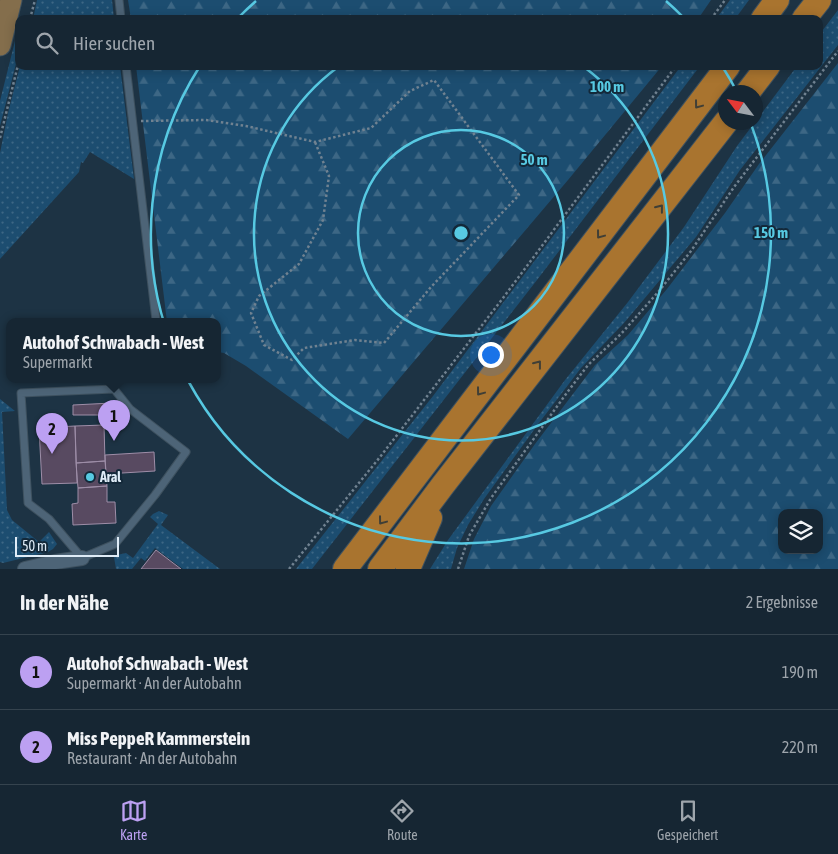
<!DOCTYPE html>
<html lang="de">
<meta charset="utf-8">
<style>
body{margin:0;font-family:"Asap Condensed",sans-serif;background:#1f2e3b;color:#f1f3f6}
.controls{position:absolute;right:15px;bottom:15px;display:grid;overflow:hidden;border-radius:10px;box-shadow:0 2px 12px #0003}
.controls button{width:45px;height:45px;display:grid;place-items:center;padding:0;border:0;border-bottom:1px solid #35434e;background:#162633;color:#f1f3f6;font:25px sans-serif}
.compass{position:absolute;left:718px;top:85px;width:45px;height:45px;border-radius:50%;background:#162633;box-shadow:0 2px 12px #0003;rotate:302deg}
.scale{position:absolute;left:15px;bottom:12px;width:104px;box-sizing:border-box;padding-left:5px;border:2px solid #dfecf7;border-top:0;font-size:14px;line-height:18px;white-space:nowrap;color:#dfecf7;-webkit-text-stroke:4px #132839;paint-order:stroke}
.you{position:absolute;left:490px;top:354px;width:18px;height:18px;margin:-12px;border:4px solid #fff;border-radius:50%;background:#1a73e8;box-shadow:0 0 0 8px #1a73e833}
.badge{display:grid;place-items:center;width:32px;height:32px;border-radius:50%;background:#bca0f2;color:#111;font-size:16px;font-weight:700}
.pin{position:absolute;translate:-50% -41px;filter:drop-shadow(0 1px 2px #0008)}
.pin::after{content:'';position:absolute;top:26px;width:18px;height:15px;background:inherit;clip-path:polygon(0 0,100% 0,50% 100%)}
.popup{position:absolute;left:6px;top:318px;width:215px;height:65px;box-sizing:border-box;display:grid;place-content:center;border-radius:10px;background:#162633;filter:drop-shadow(0 1px 4px #0005);font-size:16px;white-space:nowrap;color:#9ea5ac}
.popup b{font-size:19px;color:#f1f3f6}
.popup::after{content:'';position:absolute;left:50%;top:100%;margin-left:-10px;border:10px solid transparent;border-top-color:#162633}
.list{margin:0;padding:0;list-style:none}
h2{display:flex;justify-content:space-between;align-items:center;height:65px;margin:0;padding:0 20px;font-size:21px}
h2 small{font-size:16px;font-weight:400;color:#9ea5ac}
.list li{display:grid;grid-template-columns:32px 1fr auto;gap:15px;align-items:center;box-sizing:border-box;height:75px;padding:0 20px;border-top:1px solid #35434e}
.list b{display:block;font-size:19px;white-space:nowrap}
.list p{margin:0;font-size:16px;white-space:nowrap;color:#9ea5ac}
.list em{font-size:16px;font-style:normal;color:#9ea5ac}
.icon{flex:none;width:28px;height:28px;fill:none;stroke:currentColor;stroke-width:2;stroke-linecap:round;stroke-linejoin:round}
.map{position:relative;flex:none;width:838px;height:569px;overflow:hidden}
.search{position:absolute;background:#162633;box-shadow:0 2px 12px #0003;left:15px;right:15px;top:15px;height:55px;display:flex;align-items:center;gap:12px;box-sizing:border-box;padding:0 18px;border-radius:10px;color:#9ea5ac;font-size:19px}
.sheet{height:215px;background:#162633}
nav{display:flex;justify-content:space-around;align-items:center;box-sizing:border-box;height:70px;border-top:1px solid #35434e;background:#162633;font-size:14px;color:#9ea5ac}
nav a{display:grid;justify-items:center;gap:2px}
nav .on{color:#bca0f2}
.map>svg:first-child{display:block}
</style>
<div class="map">
<svg width="838" height="569" viewBox="0 0 838 569">
<defs>
<pattern id="grass-dots" width="8" height="8" patternUnits="userSpaceOnUse" patternTransform="scale(1.25)"><rect width="8" height="8" fill="#1c4d70"/><path d="M2 2h.1M6 6h.1" fill="none" stroke="#3d6785" stroke-width="1.8" stroke-linecap="round"/></pattern>
<pattern id="forest-firs" width="22" height="20" patternUnits="userSpaceOnUse" patternTransform="scale(1.25)"><rect width="22" height="20" fill="#1c4d70"/><path d="M5 1l3.5 6h-7zM16 11l3.5 6h-7z" fill="#3d6785"/></pattern>
</defs>
<rect width="100%" height="100%" fill="#1d3344"/>
<path fill="url(#grass-dots)" d="M37 0H112L114 19H33Z
M730 0H749L735 19H716Z
M838 10V45L740 170 696 237 624 323 581 368 539 423 484 499 468 525 457 548 451 569H430L448 540 565 380 628 302 684 227 737 146 797 66H819V35Z
M19 25V52L0 126V101Z
M20 66H120L134 179 90 152 83 163 81 162 79 172 0 259V153L8 113Z
M681 66H700L537 280 312 569H296L433 396Z
M0 399 15 411 2 412 7 510 12 520 39 542 49 532 57 544 53 549 48 552 3 563 0 562Z
M159 511 168 515 161 525 220 569H183L155 548 145 561 141 558 132 569H116L114 557 117 555 126 553 133 558 158 524 150 517 153 514Z"/>
<path fill="url(#forest-firs)" fill-rule="evenodd" d="M128 0H711L698 19H131Z
M838 63V569H464L474 539 491 506 535 444 595 365 628 335 667 289 725 213 759 164ZM782 513H819V550H782Z
M136 66H662L568 180 348 439 246 366 224 353 218 352V322H167Z"/>
<path fill="#584a61" stroke="#9e8ea8" d="M112 403V415H73V405Z
M104 425 105 461 76 463 75 426Z
M75 426 77 483 42 484 39 428Z
M154 452 155 471 106 474 105 455Z
M105 461 107 486 78 488 76 463Z
M107 486V502H115L116 523 73 525 72 504 78 503V488Z
M156 550 181 569H141Z"/>
<g fill="none" stroke-linecap="round" stroke-linejoin="round">
<defs>
<path id="service" d="M119 0 121 19
M126 66 156 320
M114 389 130 409 186 452 155 495 115 544 82 558 49 519 28 503 21 393Z"/>
<path id="minor" d="M25 569 55 562 82 558"/>
<path id="primary" d="M0 45 11 0"/>
<path id="motorway" d="M763 19 777 0
M804 19 819 0
M748 92 768 66
M345 569 728 66
M380 569 443 485 726 122
M408 569 430 518"/>
</defs>
<use href="#service" stroke="#3e515f" stroke-width="9"/>
<use href="#minor" stroke="#3e515f" stroke-width="16"/>
<use href="#primary" stroke="#3e515f" stroke-width="23"/>
<use href="#motorway" stroke="#3e515f" stroke-width="26"/>
<path stroke="#708291" stroke-width="2.5" stroke-dasharray="2.5 2.5" stroke-linecap="butt" d="M30 19 35 0
M711 19 725 0
M141 121 206 120 246 126 315 142 371 128 410 91 434 80 519 195 431 287 384 343 355 340 304 348 292 360 264 345 251 313 259 296 299 264 323 220 329 176 315 142
M0 138 19 61
M289 569 380 457 503 298 676 66
M458 569 469 536 491 498 566 394 588 365 621 334 659 291 691 251 734 187 838 51"/>
<use href="#service" stroke="#4d6477" stroke-width="7"/>
<use href="#minor" stroke="#4d6477" stroke-width="14"/>
<use href="#primary" stroke="#846e4c" stroke-width="21"/>
<use href="#motorway" stroke="#a9742f" stroke-width="24"/>
</g>
<defs><path id="oneway-chevron" d="M-2-3.5L2.5 0L-2 3.5" fill="none" stroke-width="1.6" stroke-linecap="round" stroke-linejoin="round" transform="scale(1.25)"/></defs>
<g stroke="#403f36">
<use href="#oneway-chevron" transform="translate(698 105) rotate(127)"/>
<use href="#oneway-chevron" transform="translate(660 208) rotate(-52)"/>
<use href="#oneway-chevron" transform="translate(600 235) rotate(127)"/>
<use href="#oneway-chevron" transform="translate(538 364) rotate(-52)"/>
<use href="#oneway-chevron" transform="translate(480 392) rotate(127)"/>
<use href="#oneway-chevron" transform="translate(382 521) rotate(127)"/>
</g>
<g fill="none" stroke="#57c9e2" stroke-width="2.5">
<circle cx="461" cy="233" r="103"/>
<path d="M584 67A207 207 0 1 1 338 67"/>
<path d="M238 18A310 310 0 0 1 256 1M666 1A310 310 0 0 1 684 18M722 66A310 310 0 0 1 737 92M751 124A310 310 0 1 1 200 66"/>
</g>
<circle fill="#57c9e2" stroke="#132839" stroke-width="2" cx="90" cy="477" r="5"/>
<g text-anchor="middle" stroke-width="4" stroke-linejoin="round" paint-order="stroke">
<g font-size="14" font-weight="bold" fill="#dfecf7" stroke="#132839" text-anchor="start">
<text x="100" y="482">Aral</text>
</g>
</g>
<circle cx="461" cy="233" r="8" fill="#57c9e2" stroke="#132839" stroke-width="2.5"/>
<g font-size="15" text-anchor="middle" font-weight="bold" fill="#57c9e2" stroke="#132839" stroke-width="4" stroke-linejoin="round" paint-order="stroke">
<text x="607" y="92">100 m</text>
<text x="534" y="165">50 m</text>
<text x="771" y="238">150 m</text>
</g>
</svg>
<div class="controls">
<button><svg class="icon" aria-label="layers" viewBox="0 0 24 24"><path d="M12 4l9 5-9 5-9-5zM3 14l9 5 9-5"/></svg></button>
</div>
<svg class="compass" viewBox="-18 -18 36 36"><path d="M0-13l5 13h-10z" fill="#e53935"/><path d="M0 13l5-13h-10z" fill="#9ea5ac"/></svg>
<div class="scale">50 m</div>
<div class="you"></div>
<div class="pin badge" style="left:114px;top:441px">1</div>
<div class="popup"><b>Autohof Schwabach - West</b>Supermarkt</div>
<div class="pin badge" style="left:52px;top:454px">2</div>
<div class="search"><svg class="icon" aria-label="search" viewBox="0 0 24 24"><circle cx="10" cy="10" r="6"/><path d="M15 15l6 6"/></svg>Hier suchen</div>
</div>
<section class="sheet">
<h2>In der Nähe<small>2 Ergebnisse</small></h2>
<ul class="list">
<li><span class="badge">1</span><div><b>Autohof Schwabach - West</b><p>Supermarkt · An der Autobahn</p></div><em>190 m</em></li>
<li><span class="badge">2</span><div><b>Miss PeppeR Kammerstein</b><p>Restaurant · An der Autobahn</p></div><em>220 m</em></li>
</ul>
</section>
<nav>
<a class="on"><svg class="icon" aria-label="map" viewBox="0 0 24 24"><path d="M3 6l6-2 6 2 6-2v14l-6 2-6-2-6 2zM9 4v14M15 6v14"/></svg>Karte</a>
<a><svg class="icon" aria-label="directions" viewBox="0 0 24 24"><path d="M12 3l9 9-9 9-9-9zM9 14v-3h6M13 9l2 2-2 2"/></svg>Route</a>
<a><svg class="icon" aria-label="saved" viewBox="0 0 24 24"><path d="M7 4h10v16l-5-4-5 4z"/></svg>Gespeichert</a>
</nav>
